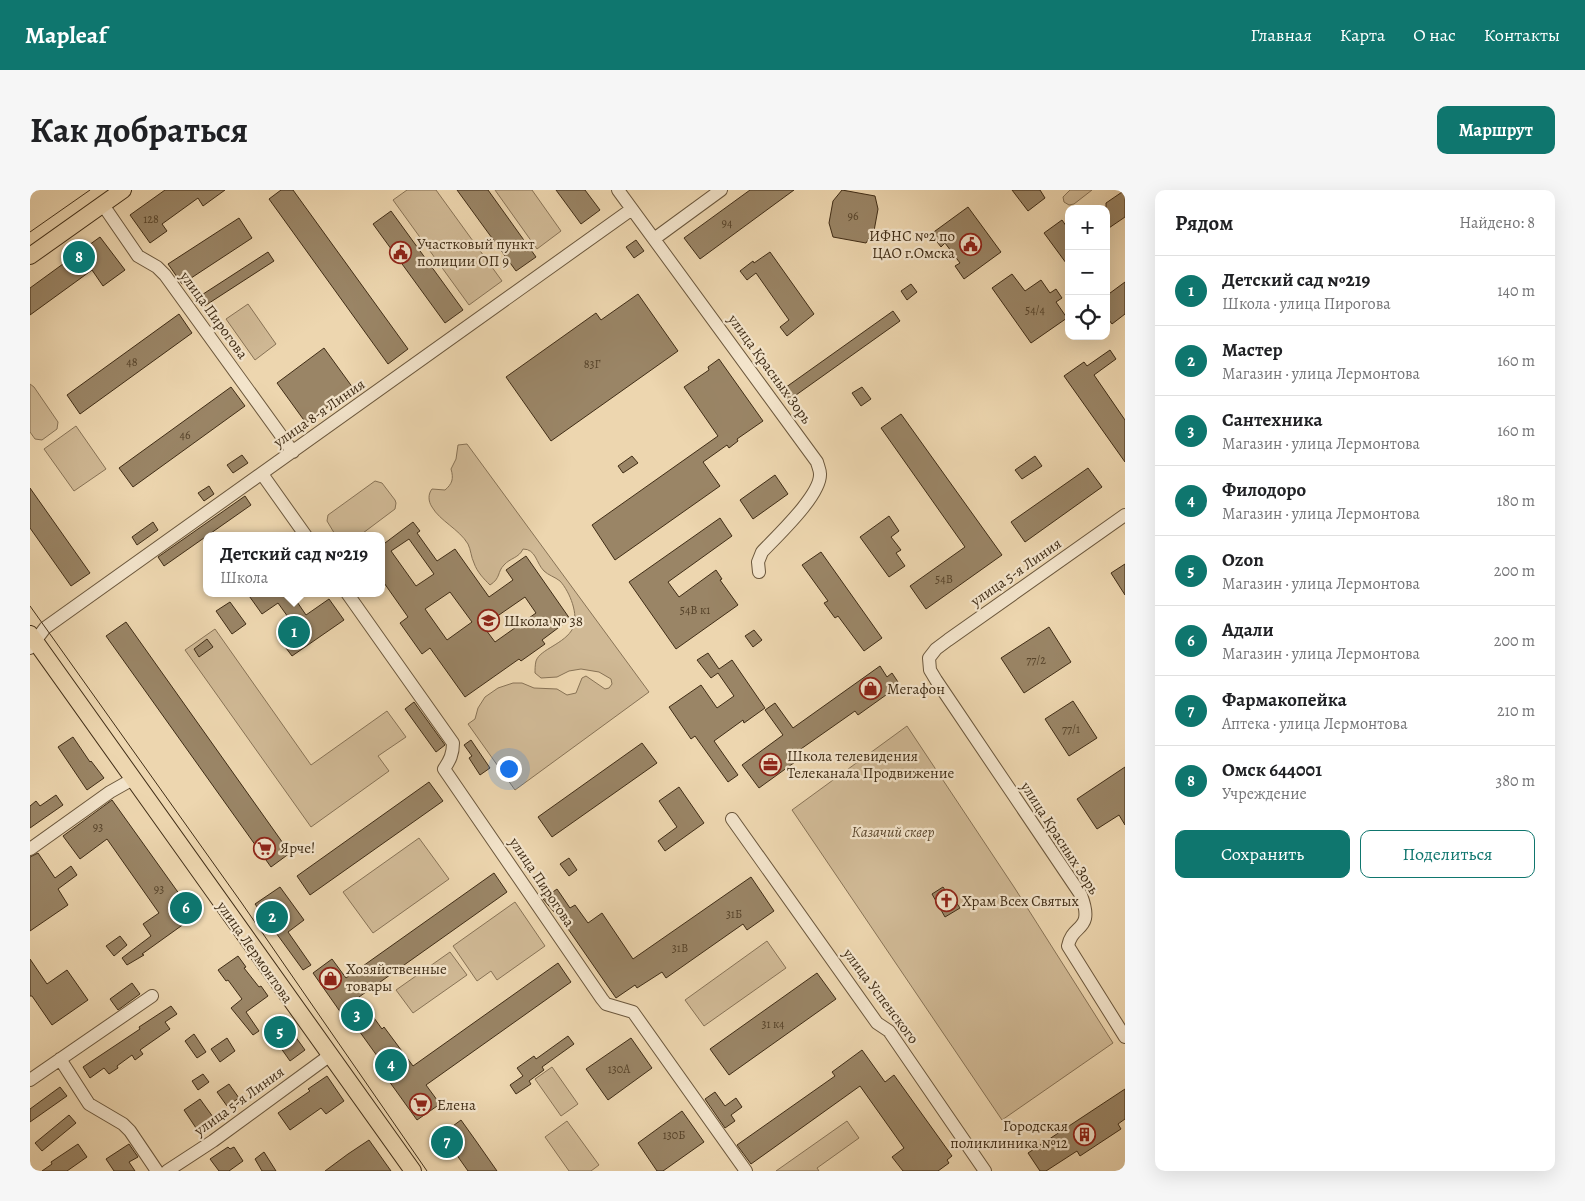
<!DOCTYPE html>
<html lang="ru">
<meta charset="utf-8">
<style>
body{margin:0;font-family:Alegreya,serif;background:#f6f6f6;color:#202124}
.controls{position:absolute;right:15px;top:15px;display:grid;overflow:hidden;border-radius:10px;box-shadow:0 5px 20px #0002}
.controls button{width:45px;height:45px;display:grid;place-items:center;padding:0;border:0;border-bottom:1px solid #e0e0e0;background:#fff;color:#202124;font:25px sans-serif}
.you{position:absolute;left:478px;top:578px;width:18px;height:18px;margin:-12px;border:4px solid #fff;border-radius:50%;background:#1a73e8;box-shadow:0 0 0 8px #1a73e833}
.badge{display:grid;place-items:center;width:32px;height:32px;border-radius:50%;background:#0f766e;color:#fff;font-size:16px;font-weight:700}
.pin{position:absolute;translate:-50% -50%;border:2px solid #fff;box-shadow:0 1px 5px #0006}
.popup{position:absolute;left:173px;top:342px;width:182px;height:65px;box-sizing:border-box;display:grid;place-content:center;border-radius:10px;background:#fff;filter:drop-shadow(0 1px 4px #0005);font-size:16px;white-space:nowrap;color:#757577}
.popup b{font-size:19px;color:#202124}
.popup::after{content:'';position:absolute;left:50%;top:100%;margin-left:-10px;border:10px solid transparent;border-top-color:#fff}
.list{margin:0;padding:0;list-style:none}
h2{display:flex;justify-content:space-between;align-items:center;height:65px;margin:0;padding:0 20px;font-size:21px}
h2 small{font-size:16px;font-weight:400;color:#757577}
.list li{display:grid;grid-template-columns:32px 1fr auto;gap:15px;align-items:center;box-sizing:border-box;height:70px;padding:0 20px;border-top:1px solid #e0e0e0}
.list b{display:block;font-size:19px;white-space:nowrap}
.list p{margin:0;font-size:16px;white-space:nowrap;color:#757577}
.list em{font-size:16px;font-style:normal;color:#757577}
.actions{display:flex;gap:10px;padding:15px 20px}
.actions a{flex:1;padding:11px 0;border:1px solid #0f766e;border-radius:10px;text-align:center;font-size:18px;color:#0f766e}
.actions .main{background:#0f766e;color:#fff}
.icon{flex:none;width:28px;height:28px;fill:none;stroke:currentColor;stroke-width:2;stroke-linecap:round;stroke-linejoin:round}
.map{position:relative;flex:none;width:1095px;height:981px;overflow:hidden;border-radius:10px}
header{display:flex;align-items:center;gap:30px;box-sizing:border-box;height:70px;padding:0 25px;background:#0f766e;color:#fff}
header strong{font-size:24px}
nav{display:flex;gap:28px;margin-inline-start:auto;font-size:18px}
.intro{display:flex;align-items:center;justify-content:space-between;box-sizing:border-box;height:120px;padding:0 30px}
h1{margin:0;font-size:35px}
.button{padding:12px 22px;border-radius:10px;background:#0f766e;color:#fff;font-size:18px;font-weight:700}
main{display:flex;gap:30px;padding:0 30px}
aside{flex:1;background:#fff;border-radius:10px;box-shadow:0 5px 20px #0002}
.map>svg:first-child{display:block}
</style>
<header>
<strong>Mapleaf</strong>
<nav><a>Главная</a><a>Карта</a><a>О нас</a><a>Контакты</a></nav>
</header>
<div class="intro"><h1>Как добраться</h1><a class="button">Маршрут</a></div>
<main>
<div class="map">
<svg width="1095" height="981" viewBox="0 0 1095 981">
<rect width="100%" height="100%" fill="#edd6af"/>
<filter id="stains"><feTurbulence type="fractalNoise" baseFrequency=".004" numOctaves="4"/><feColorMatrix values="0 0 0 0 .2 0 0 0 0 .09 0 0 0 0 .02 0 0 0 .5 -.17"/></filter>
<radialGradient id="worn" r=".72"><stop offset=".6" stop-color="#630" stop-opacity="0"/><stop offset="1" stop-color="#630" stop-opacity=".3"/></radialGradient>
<path fill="#d0b995" stroke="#887356" d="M377 0H406L472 91 439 115 363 10Z
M465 0H502L531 41 507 59Z
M1040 0H1062L1044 14 1039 15 1034 12 1033 7Z
M218 114 246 154 225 170 196 129Z
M0 194 4 197 28 232 27 239 12 250 5 249 0 242Z
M46 236 76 279 44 301 14 259Z
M437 254 619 502 485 600 438 534 445 529 448 518 455 507 468 498 483 493H492L504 498 527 499 537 505 546 503 552 488 556 486 575 499 579 498 582 494 581 489 569 482 551 479 539 481 527 487 511 488 505 483C505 480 505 475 506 471 510 459 535 454 543 438 549 425 540 402 530 391 525 387 518 385 514 381 506 373 506 359 493 359 489 368 480 368 474 375 467 382 471 388 460 395 454 389 447 382 444 373 441 367 441 360 438 354 429 339 410 331 402 317 398 311 398 304 402 299L415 300C422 294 424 289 421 279L426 269 428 255Z
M345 291 352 293 365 310 366 313 365 319 329 346H306L297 331 298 325Z
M185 439 281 575 357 521 376 547 348 566 359 581 281 637 155 460Z
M877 536 984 697 1083 853 972 930 762 620Z
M389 648 419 689 343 743 313 702Z
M485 712 515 756 467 790 461 781 447 791 423 756Z
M737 751 756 778 674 836 655 810Z
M420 762 437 785 383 823 366 800Z
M522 877 548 914 531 926 505 889Z
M537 931 569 975 561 981H539L515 947Z
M817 931 829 948 787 978 789 981H746Z"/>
<path fill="#9a8566" stroke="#402d16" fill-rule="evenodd" d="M135 0H195L173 16 168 8 132 34 137 41 120 53 100 25Z
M251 0H263L378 159 358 174 239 9Z
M427 0H458L506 67 486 81Z
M526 0H555L570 20 551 34Z
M720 0H764L670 69 654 48Z
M812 0 845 6 848 19 844 41 836 53 803 47 799 33 803 11Z
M982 0H1010L1015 8 998 21Z
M1095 0V27L1076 40V13Z
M938 17 971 62 934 89 925 76 930 73 915 53 911 57 901 44Z
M361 21 433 120 415 133 343 34Z
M209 28 222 48 152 94 138 74Z
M1032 30 1039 40V77L1014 43Z
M70 47 95 80 73 96 62 80 0 125V98Z
M606 50 614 61 604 68 596 57Z
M238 62 244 71 173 117 167 108Z
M740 62 784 124 757 146 750 137 759 130 726 83 717 90 710 81 723 71 724 73Z
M982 84 995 101 1011 90 1020 103 1026 99 1032 108 1026 112 1037 128 1001 153 962 98Z
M1095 92V124L1082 134 1076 126V106Z
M881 94 887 102 877 110 871 101Z
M608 104 648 161 521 251 476 187 566 123 571 130Z
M863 121 870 131 759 210 752 200Z
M149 124 162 143 50 224 37 205Z
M294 158 323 198 276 233 247 193Z
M1080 160 1086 169 1064 185 1095 230V272L1034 186 1054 172 1057 176Z
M689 169 733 231 707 249 708 251 699 258 697 255 673 272 690 296 585 370 562 335 688 246 654 197 679 180 678 177Z
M201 197 215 216 103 297 89 278Z
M832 197 841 209 831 216 822 203Z
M871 224 972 365 896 419 880 396 935 357 851 238Z
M212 265 218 273 203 283 197 275Z
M602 266 608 273 593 283 588 276Z
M1005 266 1012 276 992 289 985 280Z
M1058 278 1072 297 995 352 981 332Z
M745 285 758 304 723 329 710 310Z
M179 296 184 304 174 311 168 303Z
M0 298 60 383 41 396 0 338Z
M215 306 221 315 134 376 128 367Z
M859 326 869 341 861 347 871 360 866 363 875 376 859 387 830 347Z
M690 328 702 346 638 392 649 407 686 380 692 389 690 390 708 415 646 459 599 392Z
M123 332 128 340 107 355 102 347Z
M383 332 390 341 387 343 407 371 425 359 459 407 483 390 476 380 496 366 540 429 512 450 515 454 491 471 489 469 435 507 400 458 392 464 370 433 378 427 352 390V348L355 353ZM379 349 404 384 386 396 361 361ZM420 402 442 432 417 450 395 419ZM495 407 506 423 465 452 453 436Z
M791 362 852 448 834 461 808 426 805 428 794 413 798 411 772 375Z
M1095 374V405L1081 383Z
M217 403H261L276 425 299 409 314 430 262 466 247 446 263 434 248 413 232 424Z
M200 412 216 434 202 444 186 421Z
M96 432 260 663 241 677 76 446Z
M1019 437 1041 472 994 503 971 468Z
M724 440 732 450 723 457 715 446Z
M177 449 183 457 169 467 164 459Z
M678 463 689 479 702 470 735 518 714 533 713 530 684 551 708 585 698 592 665 546 661 549 639 517 671 495 687 518 704 506 688 483 681 488 667 470Z
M850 476 857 487 862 483 870 495 828 525 825 521 768 561 772 567 729 598 712 575 753 545 735 520 745 513 763 538Z
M1043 511 1067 548 1039 566 1015 529Z
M384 512 415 555 406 562 375 519Z
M43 547 60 572 61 571 74 588 57 600 28 557Z
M441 550 460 578 450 585 439 568 442 566 434 555Z
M612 553 627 573 522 647 508 627Z
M1095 577V635L1089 625 1067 639 1047 609Z
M399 592 413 611 280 705 267 686Z
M649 597 674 633 635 661 628 651 647 637 629 611Z
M26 605 33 615 0 638V616L6 611 10 616Z
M82 610 165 726 112 764 114 765 97 775 92 768 121 746 113 734 129 723 77 649 50 669 33 646Z
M8 663 25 688 41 676 47 685 28 699 38 715 0 741V667Z
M539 668 547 680 539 686 530 674Z
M464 683 477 702 329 807 352 839 354 837 383 876 528 773 541 792 396 895 410 914 387 930 346 873 350 870 327 838 323 840 283 783 302 769 316 788Z
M721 687 744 721 717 740 713 734 636 788 632 782 607 798 605 795 586 808 536 736 513 709 527 699 540 718 545 715 558 733 572 723 603 769Z
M250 697 274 730 258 742 281 775 273 780 225 714Z
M913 697 920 707 922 706 930 718 915 727 902 704Z
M90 746 97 755 84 766 76 756Z
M208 766 216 777 214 778 229 797 231 796 238 806 216 822 229 841 223 845 201 818 212 809 198 790 196 791 188 780Z
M0 769 17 794 37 780 58 810 22 835 2 806H0Z
M787 783 806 809 699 885 680 859Z
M102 793 110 804 88 820 80 809Z
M141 816 147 824 135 832 140 839 110 860 113 864 105 870 102 865 87 876 88 878 79 884 74 878 60 888 53 877 110 839 109 837Z
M250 837 259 850 265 846 275 860 260 871 241 844Z
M164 844 176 862 167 868 155 851Z
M538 846 544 854 512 877 514 880 499 891 501 894 486 904 480 895 493 886 487 878 504 866 506 869Z
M197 848 205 861 190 872 181 859Z
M601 848 622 878 578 910 556 879Z
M832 860 855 892 864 885 922 966 917 970 919 973 908 981H873L862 967 874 958 830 896 721 974 707 955 805 886 802 882Z
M173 884 179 892 168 900 162 891Z
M297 886 314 911 296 924 291 918 260 940 248 923 280 901 278 899Z
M199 894 209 908 197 916 187 902Z
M30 897 37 906 0 932V919Z
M1095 899V929L1088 934 1091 939 1050 966 1047 961 1016 981H1010L998 963Z
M685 902 695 916 706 908 712 917 701 925 705 931 695 938 675 909Z
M170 909 183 927 166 938 154 920Z
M652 921 674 952 633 981H627L608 953Z
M39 925 46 933 12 961 5 953Z
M431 930 446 951 467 981H438L412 944Z
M339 950 361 981H295L318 964Z
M48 954 57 967 37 981H12L22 974 21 972Z
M99 954 108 967 99 972 105 981H84L76 969Z
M198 957 200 959 204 957 213 971 199 981H189L180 969Z
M234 962 246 981H232L225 969Z"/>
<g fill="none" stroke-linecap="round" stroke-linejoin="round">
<defs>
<path id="minor" d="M588 0 787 272C788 276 790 280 790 284 791 305 747 346 732 362L728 372 729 382
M73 15 108 66 127 77 135 85 263 262
M624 49 691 0
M232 284 276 346
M1095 325 918 450 906 459 899 468 900 480 906 490 1051 705C1065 742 1042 733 1038 756L1095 847
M317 403 423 553C423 564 420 570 414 579L572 809 576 814 603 822 716 981
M0 458 15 438 602 19
M702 629 847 833 859 841 955 981
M0 659 80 602 103 589
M30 869 59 914 93 934 100 941 127 981
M0 890 122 806
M137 981 183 951 299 866"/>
<path id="major" d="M0 66 93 0
M0 444 383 981"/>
</defs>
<use href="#minor" stroke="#6b573c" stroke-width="14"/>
<use href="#major" stroke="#402d16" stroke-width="18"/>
<use href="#minor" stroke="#f3e4cb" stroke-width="12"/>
<use href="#major" stroke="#edd6af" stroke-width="16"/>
<path stroke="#402d16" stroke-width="1" d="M0 42 60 0
M0 416 211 712 397 981"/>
</g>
<defs>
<symbol id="civic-ring" viewBox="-11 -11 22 22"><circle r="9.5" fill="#f3e4cb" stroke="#8f2418" stroke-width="1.5"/><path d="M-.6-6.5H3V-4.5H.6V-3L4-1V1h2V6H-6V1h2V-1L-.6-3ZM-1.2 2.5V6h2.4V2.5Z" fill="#8f2418"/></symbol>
<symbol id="school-ring" viewBox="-11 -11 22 22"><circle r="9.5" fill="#f3e4cb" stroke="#8f2418" stroke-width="1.5"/><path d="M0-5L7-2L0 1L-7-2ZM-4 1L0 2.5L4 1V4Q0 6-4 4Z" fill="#8f2418"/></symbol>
<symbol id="shop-ring" viewBox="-11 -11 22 22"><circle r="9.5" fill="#f3e4cb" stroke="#8f2418" stroke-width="1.5"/><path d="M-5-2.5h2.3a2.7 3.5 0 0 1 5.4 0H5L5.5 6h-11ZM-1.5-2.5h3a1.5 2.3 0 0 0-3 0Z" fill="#8f2418"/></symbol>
<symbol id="office-ring" viewBox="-11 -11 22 22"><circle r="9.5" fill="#f3e4cb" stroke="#8f2418" stroke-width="1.5"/><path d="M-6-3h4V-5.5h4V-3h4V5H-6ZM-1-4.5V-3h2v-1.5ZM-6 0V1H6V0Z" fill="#8f2418"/></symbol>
<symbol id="supermarket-ring" viewBox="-11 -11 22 22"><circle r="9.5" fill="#f3e4cb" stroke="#8f2418" stroke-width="1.5"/><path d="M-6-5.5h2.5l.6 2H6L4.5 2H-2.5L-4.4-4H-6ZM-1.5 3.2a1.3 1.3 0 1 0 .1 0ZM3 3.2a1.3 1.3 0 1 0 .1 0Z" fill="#8f2418"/></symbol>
<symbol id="church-ring" viewBox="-11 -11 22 22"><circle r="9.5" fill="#f3e4cb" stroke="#8f2418" stroke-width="1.5"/><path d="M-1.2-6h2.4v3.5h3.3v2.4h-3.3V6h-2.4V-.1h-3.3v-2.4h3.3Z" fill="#8f2418"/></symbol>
<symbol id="building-ring" viewBox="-11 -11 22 22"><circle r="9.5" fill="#f3e4cb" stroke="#8f2418" stroke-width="1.5"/><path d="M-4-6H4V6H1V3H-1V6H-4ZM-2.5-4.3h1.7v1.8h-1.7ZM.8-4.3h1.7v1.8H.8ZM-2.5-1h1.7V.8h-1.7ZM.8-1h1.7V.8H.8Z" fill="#8f2418"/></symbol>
</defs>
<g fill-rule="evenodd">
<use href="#civic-ring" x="928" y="42" width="25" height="25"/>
<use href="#civic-ring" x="358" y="50" width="25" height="25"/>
<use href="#school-ring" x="446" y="418" width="25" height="25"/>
<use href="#shop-ring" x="828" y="486" width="25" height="25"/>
<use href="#office-ring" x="728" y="562" width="25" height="25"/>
<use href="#supermarket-ring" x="222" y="646" width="25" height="25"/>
<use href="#church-ring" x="904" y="698" width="25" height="25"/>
<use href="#shop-ring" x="288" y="776" width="25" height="25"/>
<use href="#supermarket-ring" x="378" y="902" width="25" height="25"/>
<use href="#building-ring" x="1042" y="932" width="25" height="25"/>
</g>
<g text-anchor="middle" stroke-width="4.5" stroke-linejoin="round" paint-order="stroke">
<g font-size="12" fill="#56432a">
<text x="823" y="30">96</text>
<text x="121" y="33">128</text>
<text x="697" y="37">94</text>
<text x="1005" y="124">54/4</text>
<text x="102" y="176">48</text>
<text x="562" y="178">83Г</text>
<text x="155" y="249">46</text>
<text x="914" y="393">54В</text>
<text x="665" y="424">54В к1</text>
<text x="1006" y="474">77/2</text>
<text x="1041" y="543">77/1</text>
<text x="68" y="641">93</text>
<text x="129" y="703">93</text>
<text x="704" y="728">31Б</text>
<text x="650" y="762">31В</text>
<text x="743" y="838">31 к4</text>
<text x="589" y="883">130А</text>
<text x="644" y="949">130Б</text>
</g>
<g font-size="15" fill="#402d16" stroke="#f3e4cb" text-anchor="start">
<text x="925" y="51" text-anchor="end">ИФНС №2 по<tspan x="925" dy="17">ЦАО г.Омска</tspan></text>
<text x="387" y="59">Участковый пункт<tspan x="387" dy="17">полиции ОП 9</tspan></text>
<text x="474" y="436">Школа № 38</text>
<text x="857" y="504">Мегафон</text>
<text x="757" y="571">Школа телевидения<tspan x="757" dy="17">Телеканала Продвижение</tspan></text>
<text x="250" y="663">Ярче!</text>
<text x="932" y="716">Храм Всех Святых</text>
<text x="316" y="784">Хозяйственные<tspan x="316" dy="17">товары</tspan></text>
<text x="407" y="920">Елена</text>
<text x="1038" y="941" text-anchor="end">Городская<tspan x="1038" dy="17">поликлиника №12</tspan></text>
</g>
<g font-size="15" fill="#402d16" stroke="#f3e4cb">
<text transform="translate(184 125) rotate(54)" y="5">улица Пирогова</text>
<text transform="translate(740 179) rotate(54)" y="5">улица Красных Зорь</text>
<text transform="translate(289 223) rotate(-35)" y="5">улица 8-я Линия</text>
<text transform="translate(986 382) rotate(-35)" y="5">улица 5-я Линия</text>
<text transform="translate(1030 648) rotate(57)" y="5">улица Красных Зорь</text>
<text transform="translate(512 692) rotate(56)" y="5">улица Пирогова</text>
<text transform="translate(225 762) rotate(55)" y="5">улица Лермонтова</text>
<text transform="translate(851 806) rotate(53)" y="5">улица Успенского</text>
<text transform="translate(209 911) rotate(-36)" y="5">улица 5-я Линия</text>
</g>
<g font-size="15" font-style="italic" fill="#5d492f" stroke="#f3e4cb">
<text x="863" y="647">Казачий сквер</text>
</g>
</g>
<rect width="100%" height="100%" filter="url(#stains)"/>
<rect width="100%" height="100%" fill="url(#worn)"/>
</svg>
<div class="controls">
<button>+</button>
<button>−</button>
<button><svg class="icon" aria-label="locate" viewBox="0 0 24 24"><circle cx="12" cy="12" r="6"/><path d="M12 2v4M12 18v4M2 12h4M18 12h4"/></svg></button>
</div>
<div class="you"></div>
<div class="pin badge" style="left:264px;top:442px">1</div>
<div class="popup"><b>Детский сад №219</b>Школа</div>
<div class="pin badge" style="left:242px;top:727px">2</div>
<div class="pin badge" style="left:327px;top:825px">3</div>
<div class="pin badge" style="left:361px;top:875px">4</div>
<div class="pin badge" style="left:250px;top:842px">5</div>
<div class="pin badge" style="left:156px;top:718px">6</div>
<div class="pin badge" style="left:417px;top:952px">7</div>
<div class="pin badge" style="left:49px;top:67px">8</div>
</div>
<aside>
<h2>Рядом<small>Найдено: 8</small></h2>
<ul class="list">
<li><span class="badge">1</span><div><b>Детский сад №219</b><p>Школа · улица Пирогова</p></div><em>140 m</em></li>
<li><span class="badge">2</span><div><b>Мастер</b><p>Магазин · улица Лермонтова</p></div><em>160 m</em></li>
<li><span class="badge">3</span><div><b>Сантехника</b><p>Магазин · улица Лермонтова</p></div><em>160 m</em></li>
<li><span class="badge">4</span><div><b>Филодоро</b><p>Магазин · улица Лермонтова</p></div><em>180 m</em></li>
<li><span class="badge">5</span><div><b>Ozon</b><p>Магазин · улица Лермонтова</p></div><em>200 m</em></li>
<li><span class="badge">6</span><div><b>Адали</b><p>Магазин · улица Лермонтова</p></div><em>200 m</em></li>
<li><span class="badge">7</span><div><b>Фармакопейка</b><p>Аптека · улица Лермонтова</p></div><em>210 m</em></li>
<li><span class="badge">8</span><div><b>Омск 644001</b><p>Учреждение</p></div><em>380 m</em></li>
</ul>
<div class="actions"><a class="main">Сохранить</a><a>Поделиться</a></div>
</aside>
</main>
